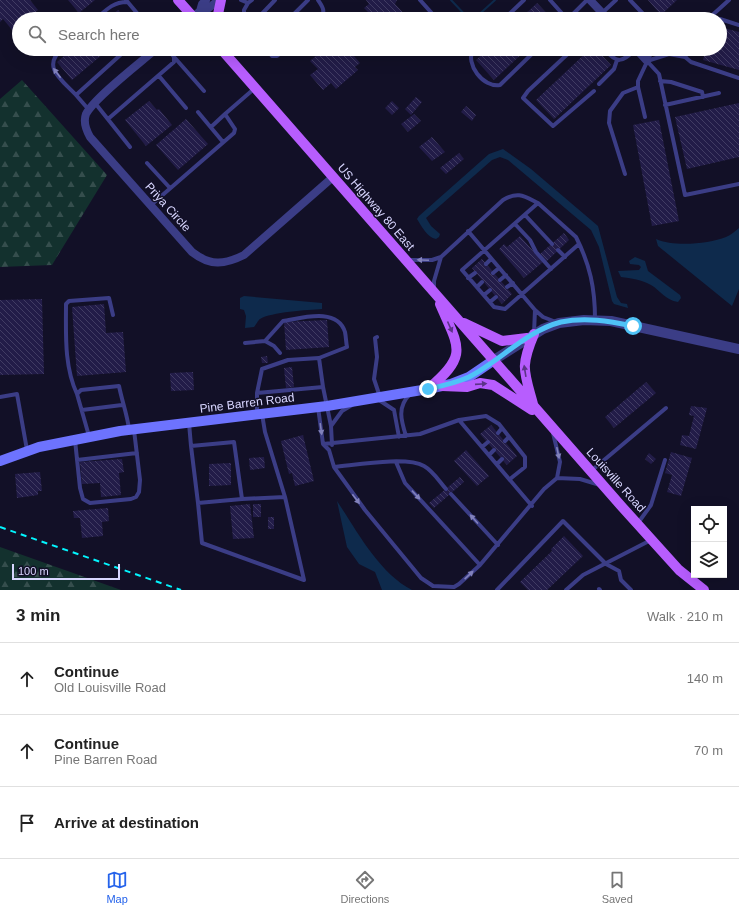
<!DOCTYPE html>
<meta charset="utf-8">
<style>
body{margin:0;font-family:Helvetica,sans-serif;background:#f6f6f6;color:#222}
.controls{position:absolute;right:12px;bottom:12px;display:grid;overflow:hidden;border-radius:0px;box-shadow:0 4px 16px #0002}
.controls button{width:36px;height:36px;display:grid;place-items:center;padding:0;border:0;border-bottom:1px solid #e0e0e0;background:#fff;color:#222;font:20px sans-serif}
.scale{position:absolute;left:12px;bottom:10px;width:108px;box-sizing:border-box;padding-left:4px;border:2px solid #d8d6ff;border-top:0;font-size:11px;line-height:14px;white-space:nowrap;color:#d8d6ff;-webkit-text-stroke:3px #121027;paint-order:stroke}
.stop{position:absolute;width:12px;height:12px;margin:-9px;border:3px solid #4fc3f7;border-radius:50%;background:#fff}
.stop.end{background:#4fc3f7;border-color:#fff;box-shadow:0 1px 4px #0008}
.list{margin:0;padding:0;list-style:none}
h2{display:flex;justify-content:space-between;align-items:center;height:52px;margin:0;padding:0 16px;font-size:17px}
h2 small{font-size:13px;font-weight:400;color:#767676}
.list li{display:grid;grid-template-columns:26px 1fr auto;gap:12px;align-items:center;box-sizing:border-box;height:72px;padding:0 16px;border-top:1px solid #e0e0e0}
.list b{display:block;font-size:15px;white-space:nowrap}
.list p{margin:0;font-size:13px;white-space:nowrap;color:#767676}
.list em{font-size:13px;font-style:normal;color:#767676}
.icon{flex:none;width:22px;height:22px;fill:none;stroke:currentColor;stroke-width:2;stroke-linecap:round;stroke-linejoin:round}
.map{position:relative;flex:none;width:739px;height:590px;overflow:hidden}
.search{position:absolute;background:#fff;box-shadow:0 4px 16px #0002;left:12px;right:12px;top:12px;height:44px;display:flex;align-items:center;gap:10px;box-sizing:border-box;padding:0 14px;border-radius:22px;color:#767676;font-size:15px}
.sheet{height:268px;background:#fff}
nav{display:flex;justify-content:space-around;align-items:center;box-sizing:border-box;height:56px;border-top:1px solid #e0e0e0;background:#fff;font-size:11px;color:#767676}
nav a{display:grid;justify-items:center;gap:2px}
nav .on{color:#2563eb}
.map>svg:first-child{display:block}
</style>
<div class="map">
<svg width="739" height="590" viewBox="0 0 739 590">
<defs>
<pattern id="forest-firs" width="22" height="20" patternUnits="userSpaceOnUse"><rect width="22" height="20" fill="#13312e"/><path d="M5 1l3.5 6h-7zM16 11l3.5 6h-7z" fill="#354e4d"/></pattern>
<pattern id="building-back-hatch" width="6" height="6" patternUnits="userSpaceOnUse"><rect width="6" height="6" fill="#221c48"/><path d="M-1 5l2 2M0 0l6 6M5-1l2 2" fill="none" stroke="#413c63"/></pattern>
</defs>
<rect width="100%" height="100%" fill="#121027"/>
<path fill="url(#forest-firs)" d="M22 80 107 175 52 265 0 267V99Z
M0 547 121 590H0Z"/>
<path fill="#0e2a4c" d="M503 149 531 169 598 226 617 297 621 303 627 304 628 308 614 304 612 301 599 247 591 230 508 160 500 157 492 160 426 218 431 226 440 234 439 237 436 239C427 237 422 227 417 219L419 216 489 154Z
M739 228V289L732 306 658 246 656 239C674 247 708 244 726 237 731 235 735 231 739 228Z
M635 257 645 261 648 271 680 295 681 298 678 302C665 300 661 291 651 285 642 280 631 278 621 277L618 271 639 270 641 267 639 265 630 264 629 261Z
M244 296 322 303V309C308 310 271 312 260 319 258 320 256 325 254 327L245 328 246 316 244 310 240 309V298Z
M337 501C357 531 379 573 412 590H382L375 572 359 564 347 547Z"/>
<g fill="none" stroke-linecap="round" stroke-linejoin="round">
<path stroke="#0e2a4c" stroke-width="2" d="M451 0 469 19
M474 19 495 0"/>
</g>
<path fill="url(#building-back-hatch)" d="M0 0H30L38 10 27 19H19V26L13 31 3 19 0 22Z
M68 0H95L79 13Z
M366 0H397L395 4 409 19H369L365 14 368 12 364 8 369 4Z
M648 0H677L661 15Z
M537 3 552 19H520Z
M118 10 125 19H107Z
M720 27 739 32V70L703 60 706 49H720Z
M72 49H109L72 80 57 62Z
M324 49H348L360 63 355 67 358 70 336 89 331 83 323 90 310 75 318 69 310 61Z
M488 49H527L494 80 476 60Z
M590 49H596L611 65 554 119 536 100Z
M416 97 422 102 411 115 405 109Z
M149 101 157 110 159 109 172 125 146 146 125 120Z
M392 101 399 108 392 115 385 108Z
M739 103V157L687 169 675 117Z
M466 106 476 115 472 121 461 112Z
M414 114 421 121 408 132 401 124Z
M186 119 208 144 178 170 156 145Z
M659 120 679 221 652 226 633 125Z
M432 137 445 152 432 161 419 147Z
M459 153 464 159 446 174 440 168Z
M564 233 569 240 546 262 540 254Z
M520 236 543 262 524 278 499 249 504 244 507 247Z
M482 259 512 294 502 304 472 268Z
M42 299 44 374 0 375V300Z
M104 304 106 333 123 332 126 372 77 376 72 307Z
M327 320 329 347 286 350 284 322Z
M267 356 268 363H262L261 357Z
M292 367 294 387 286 388 284 368Z
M193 372 194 390 171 391 170 373Z
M646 382 656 393 614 428 605 417Z
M691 406 707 408 696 449 680 445 682 435 689 436 694 416 689 415Z
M491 425 517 456 507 465 480 434Z
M303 435 314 481 295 486 292 473 289 474 281 441Z
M466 450 489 476 477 486 454 461Z
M671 452 692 458 681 496 667 492 672 475 665 473Z
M649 453 656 459 651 464 645 459Z
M264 457 265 468 250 470 249 458Z
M122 459 124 472 119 473 121 495 101 497 100 483 82 484 80 462Z
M231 463V485L209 486V464Z
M40 472 42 491H38V495L17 498 15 474Z
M460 477 464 482 434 508 429 503Z
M250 504 254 538 233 539 230 506Z
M253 504H261V517H253Z
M108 508 109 521 102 522 103 536 82 538 80 518H74L73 511Z
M268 517H274V529H268Z
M564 536 583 556 547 590H528L520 582 552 551 551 549Z"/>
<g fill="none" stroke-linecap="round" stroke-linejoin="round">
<path stroke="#3b3d86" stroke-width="4" d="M126 0 142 19
M241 0 248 3 252 0
M318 0C323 7 326 12 320 19
M420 0 437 19
M550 0 567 19
M630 0 648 19
M602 13 616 0
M96 19C106 10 113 2 127 2
M244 19V10L248 3
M257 19 275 0
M289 19 308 0
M504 19 524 0
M568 19 587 0
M708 19 729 0
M720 19 739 25
M62 49C41 67 62 80 76 95
M266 49 272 56H277L284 50
M473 49C465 64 483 88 500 85L537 49
M573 49 528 91 523 98 553 126 594 91
M604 49C617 64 622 63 636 49
M685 57 690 49
M175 58 204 91
M647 61 659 74 685 195 739 184
M647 61 669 54 685 57 691 62 739 78
M159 76 186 108
M660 81 671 82 702 92 703 97
M599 84 614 69 617 60
M95 103 130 147
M665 105 719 93
M89 110 76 95 127 49
M198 112 223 142
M645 117 638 87V81L653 49
M108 119 174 62V57L168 49
M211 127 225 114
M147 163 170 188
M625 174 609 123 610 111 623 93 638 87
M151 205 234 133 235 129 225 114 255 88
M525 215 552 244
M515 224 530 240 536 252 551 269
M468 231 535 310 543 317 556 322
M579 244 505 309 494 307 462 270 538 203 576 237C590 265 595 288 595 319
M558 250 565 257
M407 260H432L441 257 503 200C518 191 524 196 538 203
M486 264 491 259
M493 273 499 268
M468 278 475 273
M500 280 506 275
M477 287 482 282
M507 287 513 283
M434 290V281L441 257
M484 295 490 290
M490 302 496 297
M534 333 535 310
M377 337 375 338 377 357 374 379 380 397
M265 341 274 346 280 353
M245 343 265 341 283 321C302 318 337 307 345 332 346 337 346 342 347 347L319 358
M257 393 262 369 288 360 319 358 323 387
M77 394C64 366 66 334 66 304L69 301 109 298 113 315
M0 397 17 394 27 450
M379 400 394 410 399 437
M318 407 323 444 329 450 334 467 365 510 421 578 433 586 454 587 459 584 480 565 544 489 557 478 560 462 553 433
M82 410 122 405
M257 414V393L323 387 331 426 332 445
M459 420 532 506
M189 423 191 446 234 442 242 499 198 503 191 446
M331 426 342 411 352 405
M498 433 502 428
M89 436 77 394 81 390 119 386C122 401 127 414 129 429
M406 436C401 420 397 407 410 394
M75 440 80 488 83 499 90 503 131 499 136 497 139 492 140 480 134 430
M505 441 509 437
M323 444 420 434 459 420 486 416 499 424 525 457V467L510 479
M482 447 488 442
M489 455 494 450
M77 460 137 453
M396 462 405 483 480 565
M497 464 502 459
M334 467C356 465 406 456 424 466 433 471 439 481 446 489
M591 471 666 408
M557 478 580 479 600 485
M451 494 498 545
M242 499 285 497
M198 503 202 543 304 580 285 497 265 432 262 414
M638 523 651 505 665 460
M599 589 600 590
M497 590 563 521 606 564 619 571 621 580 631 590
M566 590 583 575 651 540"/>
<path stroke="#3b3d86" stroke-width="8" d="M590 0 608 19
M200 11 206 10 219 0
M191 19 200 11 202 4 206 0
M156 49C141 62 94 98 86 114 83 122 86 130 90 137L192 252C210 266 224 265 244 255L333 177
M636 49 647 61"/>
<path stroke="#3b3d86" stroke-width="10" d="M494 360 543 329 559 323 584 320 611 321 739 349"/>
<path stroke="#6d73fe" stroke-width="10" d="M0 461 39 447 120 431 327 406 428 389 451 384 469 377 494 360"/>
<path stroke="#b75dfe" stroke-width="10" d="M178 0 195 19
M217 19 221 0
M221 49 623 508 679 570 704 590
M464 323 502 341 527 338
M442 386 467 387 480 383 493 385 532 410
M428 389C469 355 459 348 440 304
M533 404C524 371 520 367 534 334"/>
<path stroke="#03f5fe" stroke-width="2" stroke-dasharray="6 5" stroke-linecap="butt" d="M0 527 181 590"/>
</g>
<defs><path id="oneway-solid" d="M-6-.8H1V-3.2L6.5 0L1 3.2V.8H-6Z"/></defs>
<g fill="#8282bc">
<use href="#oneway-solid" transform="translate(57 73) rotate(-127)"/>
<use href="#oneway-solid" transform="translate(423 260) rotate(-178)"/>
<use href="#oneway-solid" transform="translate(321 429) rotate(82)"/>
<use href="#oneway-solid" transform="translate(558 453) rotate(78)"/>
<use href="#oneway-solid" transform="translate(416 495) rotate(47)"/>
<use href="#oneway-solid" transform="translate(356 499) rotate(53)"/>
<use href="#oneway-solid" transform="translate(474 519) rotate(-132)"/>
<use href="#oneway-solid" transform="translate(469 575) rotate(-43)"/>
</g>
<g fill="#5c3388">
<use href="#oneway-solid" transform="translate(450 327) rotate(66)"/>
<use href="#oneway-solid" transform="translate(525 371) rotate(-99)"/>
<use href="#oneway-solid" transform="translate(481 384) rotate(-4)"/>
</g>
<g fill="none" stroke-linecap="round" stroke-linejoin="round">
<path stroke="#4fc3f7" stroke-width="5" d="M428 389C442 386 456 383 469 377 500 361 526 331 561 322 585 317 609 321 633 326"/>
</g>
<g text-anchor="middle" stroke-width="3" stroke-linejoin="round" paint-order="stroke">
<g font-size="12" fill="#d8d6ff" stroke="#121027">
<text transform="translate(168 207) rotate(48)" y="4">Priya Circle</text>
<text transform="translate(376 207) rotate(49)" y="4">US Highway 80 East</text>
<text transform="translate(247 403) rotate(-7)" y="4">Pine Barren Road</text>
<text transform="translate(616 480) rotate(48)" y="4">Louisville Road</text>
</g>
</g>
</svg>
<div class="controls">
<button><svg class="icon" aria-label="locate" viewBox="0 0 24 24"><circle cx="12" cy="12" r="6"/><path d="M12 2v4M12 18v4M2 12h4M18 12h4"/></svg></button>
<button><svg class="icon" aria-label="layers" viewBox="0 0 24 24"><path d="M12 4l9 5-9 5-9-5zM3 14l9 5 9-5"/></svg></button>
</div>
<div class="scale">100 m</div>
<div class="stop" style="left:633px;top:326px"></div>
<div class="stop end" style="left:428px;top:389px"></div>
<div class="search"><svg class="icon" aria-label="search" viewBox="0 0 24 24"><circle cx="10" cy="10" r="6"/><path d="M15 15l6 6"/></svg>Search here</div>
</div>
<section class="sheet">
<h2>3 min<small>Walk · 210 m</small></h2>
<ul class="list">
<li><svg class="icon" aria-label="ahead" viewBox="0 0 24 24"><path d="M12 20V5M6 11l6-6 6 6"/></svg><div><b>Continue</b><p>Old Louisville Road</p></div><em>140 m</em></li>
<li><svg class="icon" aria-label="ahead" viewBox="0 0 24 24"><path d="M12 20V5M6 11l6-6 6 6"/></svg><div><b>Continue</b><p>Pine Barren Road</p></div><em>70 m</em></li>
<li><svg class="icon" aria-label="arrive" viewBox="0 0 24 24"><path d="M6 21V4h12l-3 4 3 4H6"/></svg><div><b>Arrive at destination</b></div></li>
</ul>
</section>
<nav>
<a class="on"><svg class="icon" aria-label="map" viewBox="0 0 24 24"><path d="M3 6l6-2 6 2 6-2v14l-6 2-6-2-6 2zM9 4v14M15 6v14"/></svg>Map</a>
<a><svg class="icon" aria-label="directions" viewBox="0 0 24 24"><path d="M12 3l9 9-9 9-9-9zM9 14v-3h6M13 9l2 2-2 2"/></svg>Directions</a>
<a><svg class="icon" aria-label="saved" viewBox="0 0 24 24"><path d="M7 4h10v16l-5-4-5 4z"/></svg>Saved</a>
</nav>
